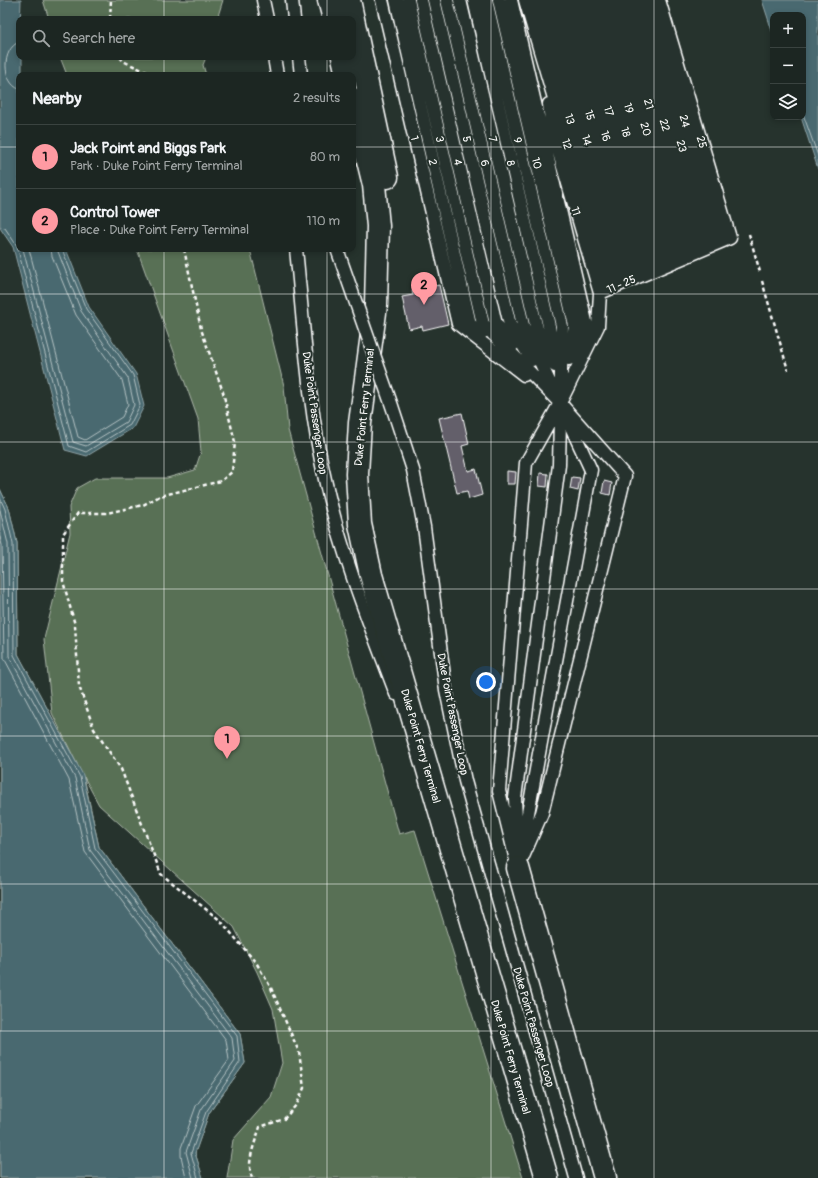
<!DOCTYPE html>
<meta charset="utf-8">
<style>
body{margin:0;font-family:Pangolin,sans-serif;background:#252e2a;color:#f1f3f6}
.controls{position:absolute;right:12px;top:12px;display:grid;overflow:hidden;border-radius:8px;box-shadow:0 2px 6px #0003}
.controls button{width:36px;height:36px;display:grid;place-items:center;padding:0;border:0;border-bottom:1px solid #3a4340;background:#1c2622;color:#f1f3f6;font:20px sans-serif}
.you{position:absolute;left:486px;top:682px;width:14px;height:14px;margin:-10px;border:3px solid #fff;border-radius:50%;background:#1a73e8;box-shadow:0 0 0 6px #1a73e833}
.badge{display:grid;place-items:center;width:26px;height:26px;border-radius:50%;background:#ff9aa2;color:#111;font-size:13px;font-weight:700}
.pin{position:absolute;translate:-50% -33px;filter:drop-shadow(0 1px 2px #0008)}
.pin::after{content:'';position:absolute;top:21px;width:14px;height:12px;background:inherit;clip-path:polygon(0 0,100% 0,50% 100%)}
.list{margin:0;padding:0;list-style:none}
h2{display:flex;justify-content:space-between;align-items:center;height:52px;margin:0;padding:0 16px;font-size:17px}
h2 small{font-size:13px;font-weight:400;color:#a0a5a5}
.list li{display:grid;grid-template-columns:26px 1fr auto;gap:12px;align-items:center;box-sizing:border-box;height:64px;padding:0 16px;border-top:1px solid #3a4340}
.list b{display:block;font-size:15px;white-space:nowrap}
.list p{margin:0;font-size:13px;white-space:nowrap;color:#a0a5a5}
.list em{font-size:13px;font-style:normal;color:#a0a5a5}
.icon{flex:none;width:22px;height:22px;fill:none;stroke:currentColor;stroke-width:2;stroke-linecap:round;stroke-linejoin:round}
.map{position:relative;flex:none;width:818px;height:1178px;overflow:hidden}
.search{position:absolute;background:#1c2622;box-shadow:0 2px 6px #0003;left:16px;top:16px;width:340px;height:44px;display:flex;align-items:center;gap:10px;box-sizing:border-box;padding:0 14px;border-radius:8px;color:#a0a5a5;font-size:15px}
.panel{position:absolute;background:#1c2622;box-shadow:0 2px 6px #0003;left:16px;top:72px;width:340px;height:180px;border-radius:8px}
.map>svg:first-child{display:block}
</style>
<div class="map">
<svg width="818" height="1178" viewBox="0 0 818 1178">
<rect width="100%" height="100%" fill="#26332d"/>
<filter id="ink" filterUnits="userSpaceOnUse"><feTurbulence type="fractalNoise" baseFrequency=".025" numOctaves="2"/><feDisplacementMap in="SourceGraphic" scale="8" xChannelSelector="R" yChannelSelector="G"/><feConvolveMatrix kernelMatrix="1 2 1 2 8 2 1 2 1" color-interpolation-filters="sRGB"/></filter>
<g filter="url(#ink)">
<path fill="#586f54" stroke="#acb7aa" d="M43 0H223L217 19H49Z
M60 57H206L203 65 206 75H67Z
M137 249H250L284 386 288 430 399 834 415 830 523 1178H227L233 1140 271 1097 282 1063 273 1009 257 972 234 927 99 805 84 777 99 847 240 1034 245 1063 209 1113 195 1153 203 1178H0V489L9 508 17 543 18 654 77 764 52 713 44 639 70 533 69 507 77 488 95 478H167L195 470 201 452 198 419Z"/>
<path fill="#48696f" stroke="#91a5a9" d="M0 0H21L19 57H22V75H19V249H66L89 307 136 374 144 406 133 428 87 456 65 450 13 247 0 228Z
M762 0H818V169L801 117H803V15H773V34Z
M0 489 9 508 17 543 18 654 83 775 99 847 240 1034 245 1063 209 1113 195 1153 203 1178H0Z"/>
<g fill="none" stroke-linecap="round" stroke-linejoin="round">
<path stroke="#b6c3c5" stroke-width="1" d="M19 42C1 49 2 83 19 89
M803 114 818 156
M0 227 5 228 17 246 69 446 86 452 130 425 140 405 133 375 86 309 62 249
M23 249 73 442 86 446 126 422 134 405 128 378 81 311 57 249
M29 249 78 437 85 440 122 417 128 404 122 380 76 315 52 256 51 249
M0 498 5 509 13 544 14 655 80 777 95 848 237 1036 240 1062 206 1112 191 1153 198 1178
M0 510 8 544 9 656 75 778 90 850 232 1038 235 1061 201 1110 186 1152 193 1178
M0 537 2 545 4 658 69 780 85 852 226 1040 229 1060 196 1106 181 1148V1156L186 1178"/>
</g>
<path fill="#635f6b" stroke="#fff" d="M439 285 448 324 423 330 422 326 409 329 402 297 413 295 412 291Z
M462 413 469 444 462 446 468 471 476 469 482 495 469 499 467 491 457 493 439 418Z
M507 471 516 472 515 484H507Z
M540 473 548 474 547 487 539 486Z
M572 477 580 478 578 491 570 489Z
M604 481 612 483 610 495 602 493Z"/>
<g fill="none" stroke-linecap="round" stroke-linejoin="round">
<defs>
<path id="service" d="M263 0 267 19
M292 0 294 19
M382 0 458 324 524 375
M396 0 470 324 481 334
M408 0 483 324 560 403 625 476 542 813 518 868
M421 0 496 324 513 345
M434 0 510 325 532 360
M447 0 523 325 555 394
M460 0 536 325 547 362
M474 0 549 326 555 366
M486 0 562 326 559 465 515 798 517 841
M499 0 575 326 569 359
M511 0 587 326 577 355
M525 0 610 288
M535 0 619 285
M545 0 628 281
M556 0 637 277
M566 0 646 273
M576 0 656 269
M587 0 665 265
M597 0 674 261
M608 0 684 257
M618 0 693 253
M628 0 702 249
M639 0 711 246
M649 0 720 241
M274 57 277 75
M299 57 301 75
M549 104 552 129 600 293
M296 249C304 327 308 407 326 484 342 556 370 625 396 694
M424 527 446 690 465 781 576 1178
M522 846 591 470 566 416
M518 868 499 791 526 463 560 403 598 326 600 293 730 238 659 0"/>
<path id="trunk" d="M329 0 334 19
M349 0 353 19
M353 19 387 177
M343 57 347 75
M353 99 374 185 378 226 376 305 360 423 357 474 360 524 371 575 547 1178
M518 868 605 1178"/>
</defs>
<use href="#service" stroke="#fff" stroke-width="15"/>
<use href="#trunk" stroke="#fff" stroke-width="25"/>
<path stroke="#fff" stroke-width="2.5" stroke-dasharray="4 3" stroke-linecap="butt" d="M110 19 111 0
M120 57 123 61 153 75
M749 234 760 272
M184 249 201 329 223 392 235 442 232 472 221 481 160 496 143 505 107 513H78L63 534V581L75 625 79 686 94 729 121 769 161 874 221 921 257 964 271 988 299 1052 304 1088 297 1104 284 1119 260 1127C255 1143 246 1161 252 1178
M762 281 788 370"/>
<use href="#service" stroke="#26332d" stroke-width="12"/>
<use href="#trunk" stroke="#26332d" stroke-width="22"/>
<defs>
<path id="service-bridge" d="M337 249 392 406 413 470 424 527"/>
</defs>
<use href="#service-bridge" stroke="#fff" stroke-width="15" stroke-linecap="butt"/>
<use href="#service-bridge" stroke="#26332d" stroke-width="12"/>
</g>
</g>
<path fill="none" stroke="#fff" stroke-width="1" stroke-opacity="0.55" d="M164 0V19M327 0V19M491 0V1178M654 0V1178M164 57V75M327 57V75M0 147H19M353 147H818M164 249V1178M327 249V1178M0 294H818M0 442H818M0 589H818M0 736H818M0 884H818M0 1031H818"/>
<g text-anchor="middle" stroke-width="4" stroke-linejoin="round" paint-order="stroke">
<g font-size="11" fill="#fff" stroke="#26332d">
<text transform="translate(649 104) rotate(74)" y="4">21</text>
<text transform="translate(629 108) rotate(74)" y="4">19</text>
<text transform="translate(609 111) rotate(74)" y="4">17</text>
<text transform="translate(590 115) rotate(74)" y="4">15</text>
<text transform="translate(570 119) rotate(74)" y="4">13</text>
<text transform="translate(685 121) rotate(74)" y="4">24</text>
<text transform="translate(665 125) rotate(74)" y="4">22</text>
<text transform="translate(646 129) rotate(74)" y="4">20</text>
<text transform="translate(626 132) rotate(74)" y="4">18</text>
<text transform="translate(606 136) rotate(74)" y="4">16</text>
<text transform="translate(415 138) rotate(77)" y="4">1</text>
<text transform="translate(440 139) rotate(77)" y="4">3</text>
<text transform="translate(467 139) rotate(77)" y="4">5</text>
<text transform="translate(493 139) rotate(77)" y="4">7</text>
<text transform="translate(518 140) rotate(77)" y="4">9</text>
<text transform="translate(587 140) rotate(74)" y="4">14</text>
<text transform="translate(702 142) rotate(73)" y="4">25</text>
<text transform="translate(567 144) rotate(74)" y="4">12</text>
<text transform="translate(682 146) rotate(74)" y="4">23</text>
<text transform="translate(433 162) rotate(77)" y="4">2</text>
<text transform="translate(458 162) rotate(77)" y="4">4</text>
<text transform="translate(485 163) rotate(77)" y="4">6</text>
<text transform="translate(511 163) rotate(77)" y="4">8</text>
<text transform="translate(537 163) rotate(77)" y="4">10</text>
<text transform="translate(576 211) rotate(74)" y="4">11</text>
<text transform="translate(621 284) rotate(-23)" y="4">11 - 25</text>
<text transform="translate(364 407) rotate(-84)" y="4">Duke Point Ferry Terminal</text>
<text transform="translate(315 413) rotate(82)" y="4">Duke Point Passenger Loop</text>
<text transform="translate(453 714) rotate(79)" y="4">Duke Point Passenger Loop</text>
<text transform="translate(421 746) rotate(74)" y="4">Duke Point Ferry Terminal</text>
<text transform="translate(534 1027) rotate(74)" y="4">Duke Point Passenger Loop</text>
<text transform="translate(511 1057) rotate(74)" y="4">Duke Point Ferry Terminal</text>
</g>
</g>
</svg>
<div class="controls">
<button>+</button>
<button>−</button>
<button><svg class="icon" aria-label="layers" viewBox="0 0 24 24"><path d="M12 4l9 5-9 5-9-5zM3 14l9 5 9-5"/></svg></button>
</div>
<div class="you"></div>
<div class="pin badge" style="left:227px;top:759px">1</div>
<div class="pin badge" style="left:424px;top:305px">2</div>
<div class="search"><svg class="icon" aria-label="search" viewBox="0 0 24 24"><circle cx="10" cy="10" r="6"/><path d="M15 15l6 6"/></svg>Search here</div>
<section class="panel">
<h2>Nearby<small>2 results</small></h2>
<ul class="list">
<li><span class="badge">1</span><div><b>Jack Point and Biggs Park</b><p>Park · Duke Point Ferry Terminal</p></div><em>80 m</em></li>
<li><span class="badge">2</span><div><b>Control Tower</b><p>Place · Duke Point Ferry Terminal</p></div><em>110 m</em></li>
</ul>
</section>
</div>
